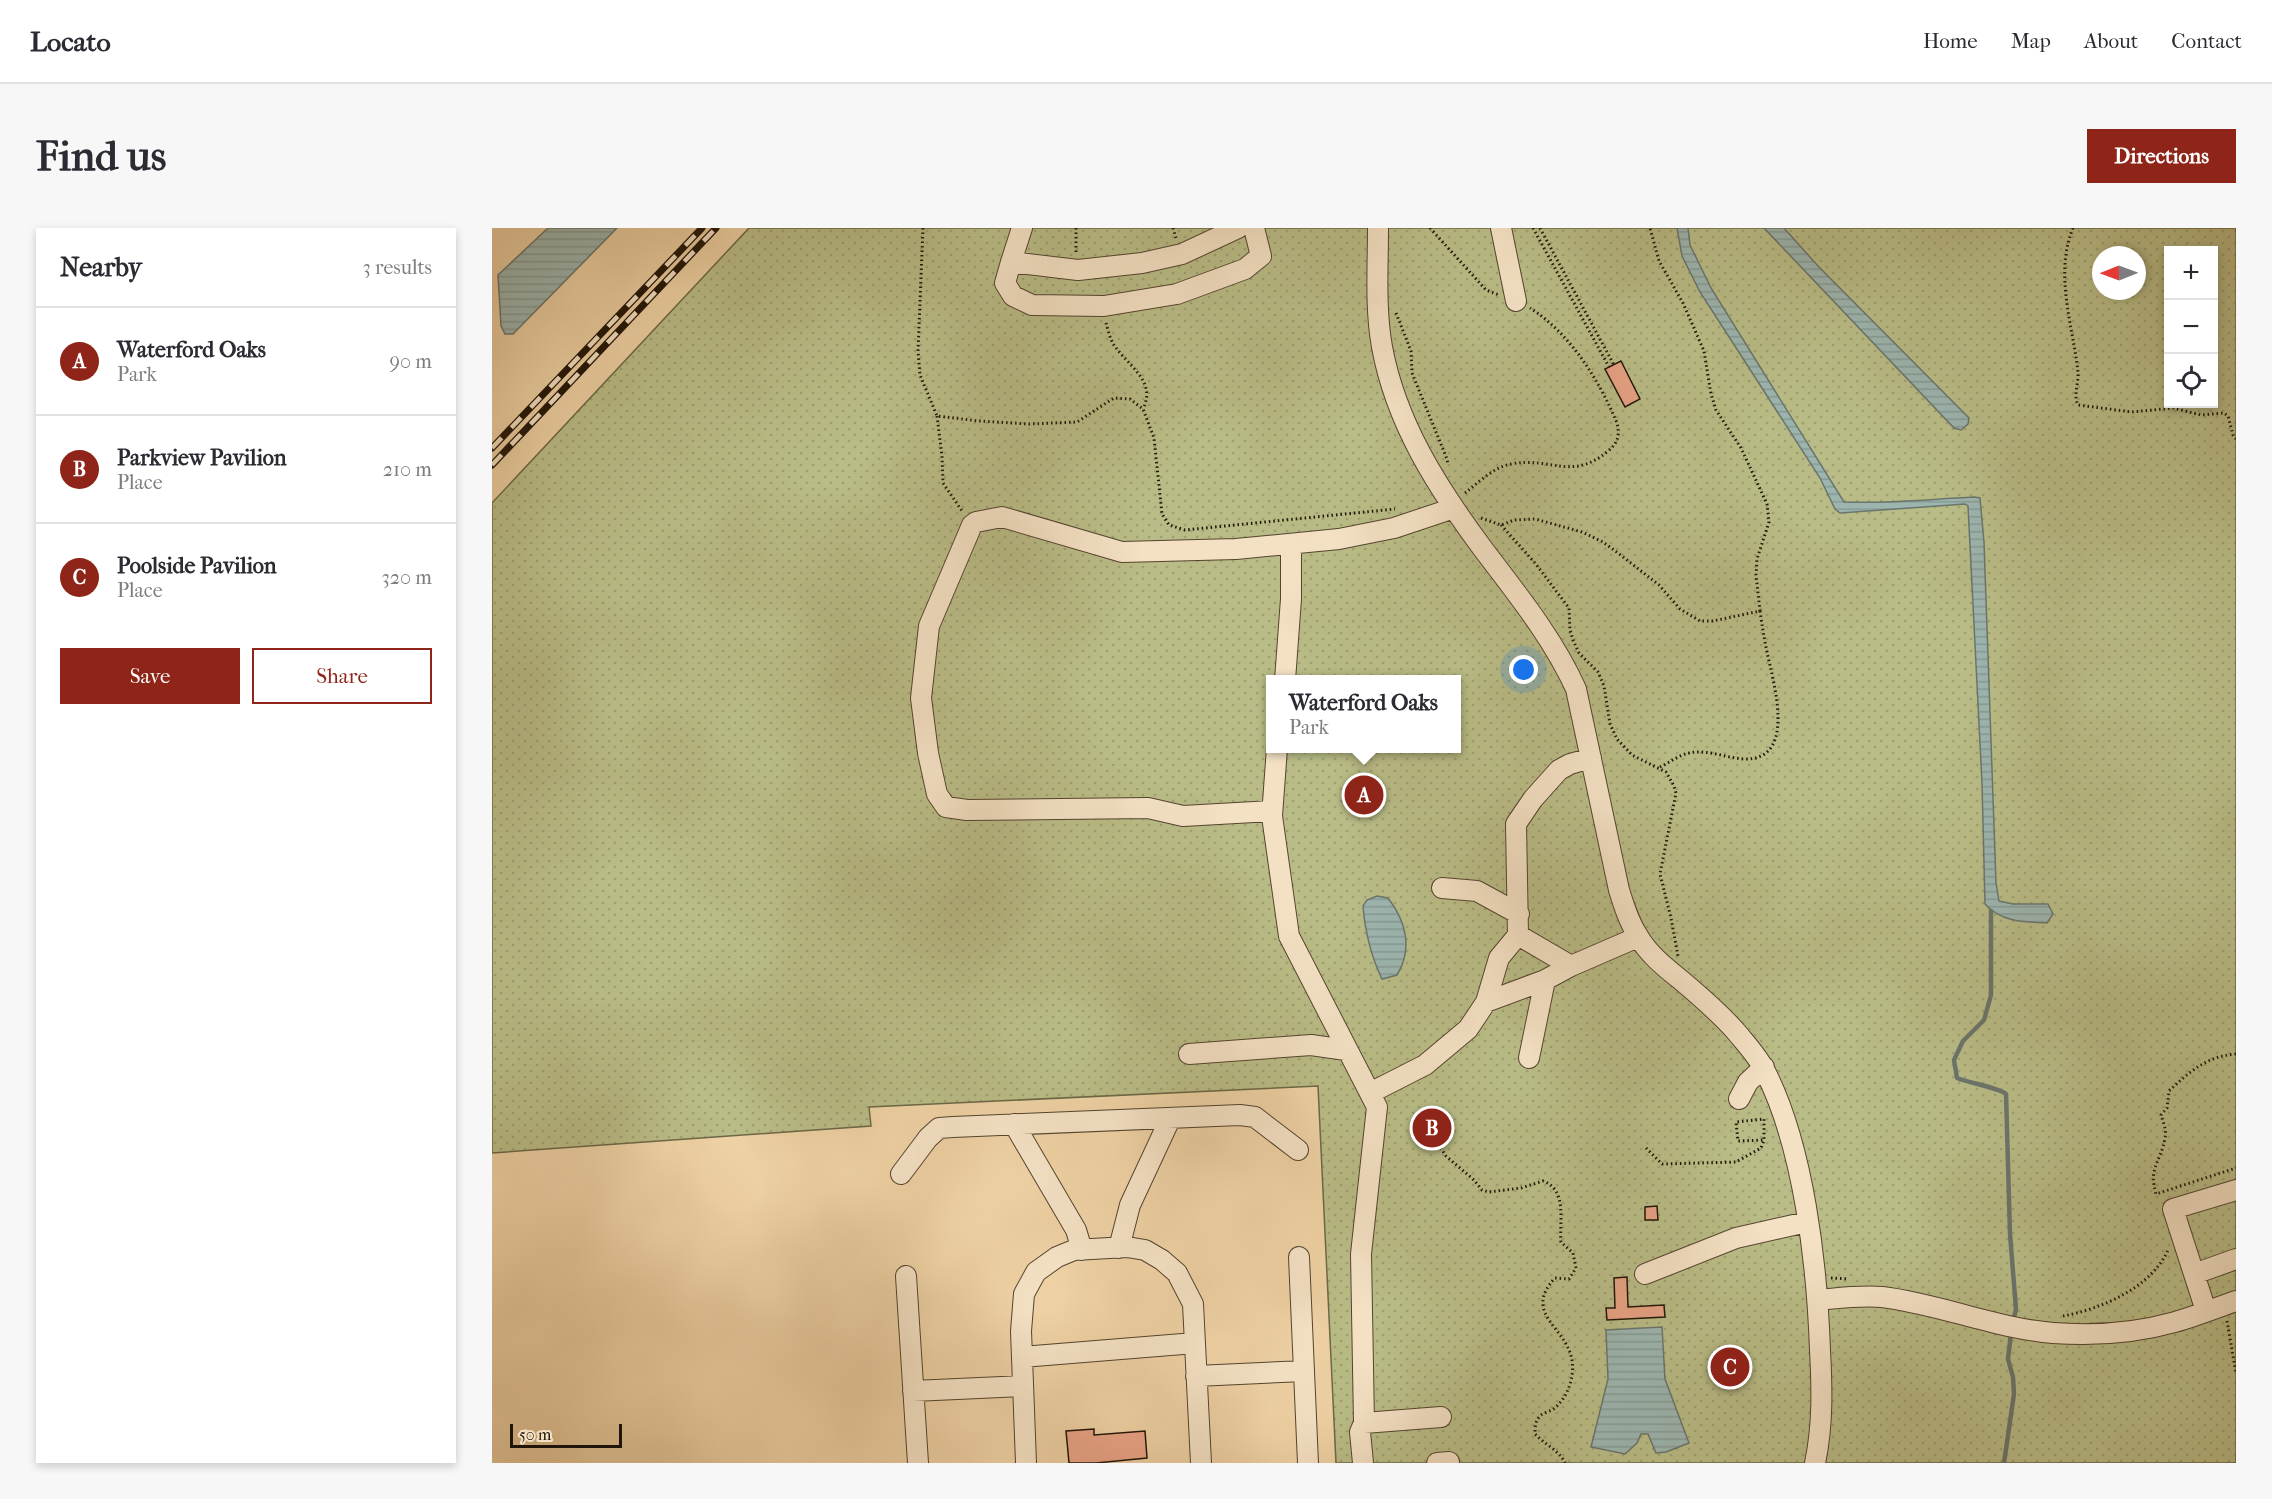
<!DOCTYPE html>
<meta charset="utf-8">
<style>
body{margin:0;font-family:"IM FELL French Canon",serif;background:#f7f7f7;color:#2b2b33}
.controls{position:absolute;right:18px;top:18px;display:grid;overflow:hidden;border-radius:0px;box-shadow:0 3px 9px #0003}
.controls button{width:54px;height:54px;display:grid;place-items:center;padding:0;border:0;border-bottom:2px solid #e1e1e2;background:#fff;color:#2b2b33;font:30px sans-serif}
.compass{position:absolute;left:1600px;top:18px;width:54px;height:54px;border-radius:50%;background:#fff;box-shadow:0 3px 9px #0003;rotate:269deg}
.scale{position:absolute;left:18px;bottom:15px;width:112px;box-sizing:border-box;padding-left:6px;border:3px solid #201508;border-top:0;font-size:16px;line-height:21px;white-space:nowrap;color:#201508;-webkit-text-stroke:4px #f4e1c4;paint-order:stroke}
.you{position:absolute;left:1032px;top:442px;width:21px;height:21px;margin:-15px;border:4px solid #fff;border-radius:50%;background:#1a73e8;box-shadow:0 0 0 9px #1a73e833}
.badge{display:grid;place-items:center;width:39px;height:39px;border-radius:50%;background:#8f2418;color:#fff;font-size:20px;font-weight:700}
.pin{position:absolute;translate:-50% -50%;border:3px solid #fff;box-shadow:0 2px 6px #0006}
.popup{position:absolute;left:774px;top:447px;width:195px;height:78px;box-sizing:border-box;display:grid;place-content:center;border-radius:0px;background:#fff;filter:drop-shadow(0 2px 4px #0005);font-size:20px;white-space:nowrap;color:#7c7c81}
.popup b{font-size:22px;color:#2b2b33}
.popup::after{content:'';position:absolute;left:50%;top:100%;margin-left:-12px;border:12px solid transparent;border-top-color:#fff}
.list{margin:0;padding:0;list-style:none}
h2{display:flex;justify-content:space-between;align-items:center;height:78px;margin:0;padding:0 24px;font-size:26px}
h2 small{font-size:20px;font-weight:400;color:#7c7c81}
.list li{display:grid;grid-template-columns:39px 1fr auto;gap:18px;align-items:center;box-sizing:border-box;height:108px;padding:0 24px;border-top:2px solid #e1e1e2}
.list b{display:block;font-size:22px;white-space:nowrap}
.list p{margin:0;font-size:20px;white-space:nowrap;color:#7c7c81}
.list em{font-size:20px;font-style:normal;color:#7c7c81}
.actions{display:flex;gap:12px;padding:18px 24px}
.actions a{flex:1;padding:14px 0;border:2px solid #8f2418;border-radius:0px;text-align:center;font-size:21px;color:#8f2418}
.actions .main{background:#8f2418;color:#fff}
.icon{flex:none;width:33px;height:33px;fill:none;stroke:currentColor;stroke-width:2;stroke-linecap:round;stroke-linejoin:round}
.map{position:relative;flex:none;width:1744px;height:1235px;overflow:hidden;border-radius:0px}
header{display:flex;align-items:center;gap:36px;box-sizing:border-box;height:84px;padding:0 30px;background:#fff;border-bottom:2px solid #e1e1e2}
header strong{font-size:28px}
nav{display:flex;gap:33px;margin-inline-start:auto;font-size:21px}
.intro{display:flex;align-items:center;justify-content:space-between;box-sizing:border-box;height:144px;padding:0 36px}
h1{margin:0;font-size:42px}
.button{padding:15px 27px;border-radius:0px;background:#8f2418;color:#fff;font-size:21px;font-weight:700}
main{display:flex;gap:36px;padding:0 36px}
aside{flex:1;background:#fff;border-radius:0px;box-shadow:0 3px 9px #0003}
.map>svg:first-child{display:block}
</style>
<header>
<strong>Locato</strong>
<nav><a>Home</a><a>Map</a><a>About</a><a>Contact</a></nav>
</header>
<div class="intro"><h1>Find us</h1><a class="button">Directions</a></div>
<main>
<aside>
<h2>Nearby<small>3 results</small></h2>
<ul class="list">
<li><span class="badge">A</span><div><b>Waterford Oaks</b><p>Park</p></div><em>90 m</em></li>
<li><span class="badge">B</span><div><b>Parkview Pavilion</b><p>Place</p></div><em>210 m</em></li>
<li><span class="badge">C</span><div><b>Poolside Pavilion</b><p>Place</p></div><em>320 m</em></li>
</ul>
<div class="actions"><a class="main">Save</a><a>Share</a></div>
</aside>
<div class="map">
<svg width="1744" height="1235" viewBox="0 0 1744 1235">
<defs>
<pattern id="park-dots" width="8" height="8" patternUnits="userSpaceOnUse" patternTransform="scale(1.5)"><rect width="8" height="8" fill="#b9bc86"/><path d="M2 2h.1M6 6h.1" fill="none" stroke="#9fa172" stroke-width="1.8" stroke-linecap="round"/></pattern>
<pattern id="water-rules" width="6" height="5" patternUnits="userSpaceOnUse" patternTransform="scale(1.5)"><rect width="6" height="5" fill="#9cb5af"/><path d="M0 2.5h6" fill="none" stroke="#869b95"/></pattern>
</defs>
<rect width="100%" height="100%" fill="#eed1a4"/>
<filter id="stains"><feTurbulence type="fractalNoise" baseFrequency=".00333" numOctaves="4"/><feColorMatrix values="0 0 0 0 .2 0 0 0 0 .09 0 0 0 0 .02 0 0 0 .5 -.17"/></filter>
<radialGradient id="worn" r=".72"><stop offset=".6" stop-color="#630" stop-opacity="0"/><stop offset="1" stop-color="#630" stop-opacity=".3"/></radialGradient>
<path fill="url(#park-dots)" stroke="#6c6847" stroke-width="1.5" fill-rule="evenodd" d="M257 0H1744V1235H844L826 858 377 879 379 898 0 925V275ZM1676 22H1722V176H1676ZM1609 27H1645V63H1609ZM779 452H965V520H779Z"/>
<path fill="url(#water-rules)" stroke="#6a756c" stroke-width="1.5" d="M56 0H125L21 106H13L9 98 6 47Z
M1185 0H1196L1198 17 1219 60 1352 274C1395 276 1438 271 1482 269L1488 270 1492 314 1504 655 1507 673 1521 676H1556L1561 686 1555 695C1532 694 1509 694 1493 676L1490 555 1476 278 1473 276 1348 285 1343 281 1328 250 1208 64 1190 28Z
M1272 0H1292L1326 38 1477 190 1476 196 1469 202 1462 200Z
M885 668 896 670C914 693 921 721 905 747L890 751C879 728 873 703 871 678L875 672Z
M1170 1099 1173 1151 1197 1215 1174 1224 1164 1225 1156 1206H1149L1145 1215 1133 1226 1099 1219 1116 1151 1114 1102Z"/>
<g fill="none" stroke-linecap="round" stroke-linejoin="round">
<path stroke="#6a756c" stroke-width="4.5" d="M1499 683V767L1492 792 1471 813 1462 832 1465 850C1477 855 1508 860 1514 866L1518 1006 1524 1081 1521 1094
M1512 1235 1522 1166 1521 1149 1516 1131 1519 1105"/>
</g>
<path fill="#e8a385" stroke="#201508" stroke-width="1.5" d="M1129 133 1148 171 1133 179 1113 141Z
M938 888 950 892 952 905 942 914 929 908 928 896Z
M1165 978 1166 992H1153V979Z
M1135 1049 1136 1079 1172 1077 1173 1089 1115 1092 1114 1080H1123L1122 1050Z
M1233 1128 1246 1129 1251 1141 1243 1152 1229 1149 1225 1138Z
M602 1201V1207L653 1203 655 1230 604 1235H577L574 1203Z"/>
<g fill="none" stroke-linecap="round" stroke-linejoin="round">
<defs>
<path id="minor" d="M530 0 519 34 586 42 650 35 690 26 746 0
M886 0C886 39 883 80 890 119 904 195 945 259 991 321 1025 366 1061 410 1084 461L1127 662C1132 678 1137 694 1146 708 1157 727 1174 740 1190 753 1209 769 1230 787 1246 806 1255 817 1267 830 1273 843 1312 919 1325 1037 1328 1122 1330 1160 1331 1197 1323 1235
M1009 0 1024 73
M519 34 513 55 521 68 540 77 612 78 685 66 753 41 769 28 762 0
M793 452 799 371V316
M785 520 780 588 797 708 885 879 869 1026 872 1195
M780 583 691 588 656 580 475 582 454 579 445 566 436 525 429 470 437 398 480 297 484 294 510 289 630 324 744 321 847 311 902 300 962 280
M950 660 985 663 1027 686
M1026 707 1024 596 1041 571 1067 542 1078 536 1099 530
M994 774 1053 752 1079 738
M697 826 819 817 854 822
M1037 830 1053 752
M878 865 933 837 976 801 994 774 1007 730 1026 707 1079 738 1146 709
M1247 871 1256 854 1272 839
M522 896 584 1002 590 1022
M409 946 436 910 447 900 461 899 748 887 763 889 806 922
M627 1020 638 977 678 891
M807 1029 816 1235
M1153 1046 1244 1010 1315 994
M1702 1046 1744 1031
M414 1048 426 1235
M1326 1072C1348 1070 1369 1067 1390 1069 1448 1076 1502 1100 1561 1105 1602 1108 1644 1105 1683 1094 1704 1088 1724 1080 1744 1073
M1714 1083 1681 981 1744 962
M530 1129 703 1115
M704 1148 812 1143
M421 1163 530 1158
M534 1235 529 1103 532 1066 544 1044 565 1029 582 1022 635 1019 653 1022 670 1032 685 1045 701 1076 709 1235
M871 1235 868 1204 872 1195 949 1189
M945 1235 957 1234"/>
</defs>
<use href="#minor" stroke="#54442f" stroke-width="22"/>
<path stroke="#201508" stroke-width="3" stroke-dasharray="1.5 3" stroke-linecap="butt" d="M431 0 426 123 428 147 445 188 487 193 538 196 585 194 622 170 638 171 651 181 662 210 670 286 677 297 693 302 903 281
M584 0V25
M681 0 684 10
M938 0 994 62 1007 67
M1041 0 1117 139
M1048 0 1122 137
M1581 0C1562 46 1581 98 1586 144 1587 155 1581 167 1586 177L1640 184 1681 180 1709 187 1732 185 1736 188 1741 207 1744 211
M904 85 919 123 920 145 955 231 956 237
M614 95C616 102 618 111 622 117 636 138 665 153 651 181
M445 188 450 228 451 255 470 283
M973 265C987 254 1002 239 1019 236 1059 228 1079 254 1116 223 1126 215 1128 207 1125 195 1107 152 1078 105 1038 80
M989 290 1009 297 1022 292 1043 291 1090 304 1111 314 1126 325 1167 357 1188 381 1208 393H1221L1268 383 1264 347 1265 331 1277 294 1275 276 1249 220 1224 182 1219 166 1212 123 1191 75 1167 33 1158 0
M1009 297 1043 335 1077 380 1078 402 1081 412 1087 425 1106 444 1112 458 1118 496 1125 511 1140 527 1174 544 1182 558 1184 565 1168 646 1179 690 1186 728
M1168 539C1177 535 1187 527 1197 525 1215 521 1234 530 1252 531 1306 533 1281 453 1275 424 1272 410 1270 397 1268 383
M1744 826C1715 828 1697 844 1677 863L1675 880 1669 887C1671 894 1675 902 1673 910 1669 934 1656 939 1664 966L1744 940
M944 912 954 928 982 952 990 962 997 964 1029 960 1051 953C1076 962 1067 994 1069 1014L1081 1025 1084 1040 1077 1051 1063 1050C1030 1086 1074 1098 1080 1132 1083 1149 1075 1172 1060 1182 1056 1184 1051 1185 1048 1188 1043 1193 1043 1200 1043 1206 1052 1216 1067 1222 1073 1235
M1154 920 1170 936 1244 934 1269 920 1272 912V891L1244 894 1246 913 1272 912
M1339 1050 1357 1051
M1571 1088C1609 1081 1659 1060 1676 1022
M1735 1093 1744 1145"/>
<use href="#minor" stroke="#f4e1c4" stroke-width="20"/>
<defs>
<path id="rail" d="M0 220 210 0
M0 237 224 0"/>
</defs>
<use href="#rail" stroke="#201508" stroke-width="7"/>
<use href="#rail" stroke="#f4e1c4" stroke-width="4.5" stroke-dasharray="14" stroke-linecap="butt"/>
</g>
<rect width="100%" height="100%" filter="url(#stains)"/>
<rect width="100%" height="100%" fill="url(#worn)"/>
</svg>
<div class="controls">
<button>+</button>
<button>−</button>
<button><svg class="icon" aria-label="locate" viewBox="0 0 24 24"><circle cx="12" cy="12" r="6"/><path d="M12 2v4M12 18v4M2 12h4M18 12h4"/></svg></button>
</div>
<svg class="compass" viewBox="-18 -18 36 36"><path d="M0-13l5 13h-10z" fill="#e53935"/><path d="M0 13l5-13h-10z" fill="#7c7c81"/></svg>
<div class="scale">50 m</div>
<div class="you"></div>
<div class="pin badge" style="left:872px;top:567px">A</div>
<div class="popup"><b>Waterford Oaks</b>Park</div>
<div class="pin badge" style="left:940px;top:900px">B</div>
<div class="pin badge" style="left:1238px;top:1139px">C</div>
</div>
</main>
